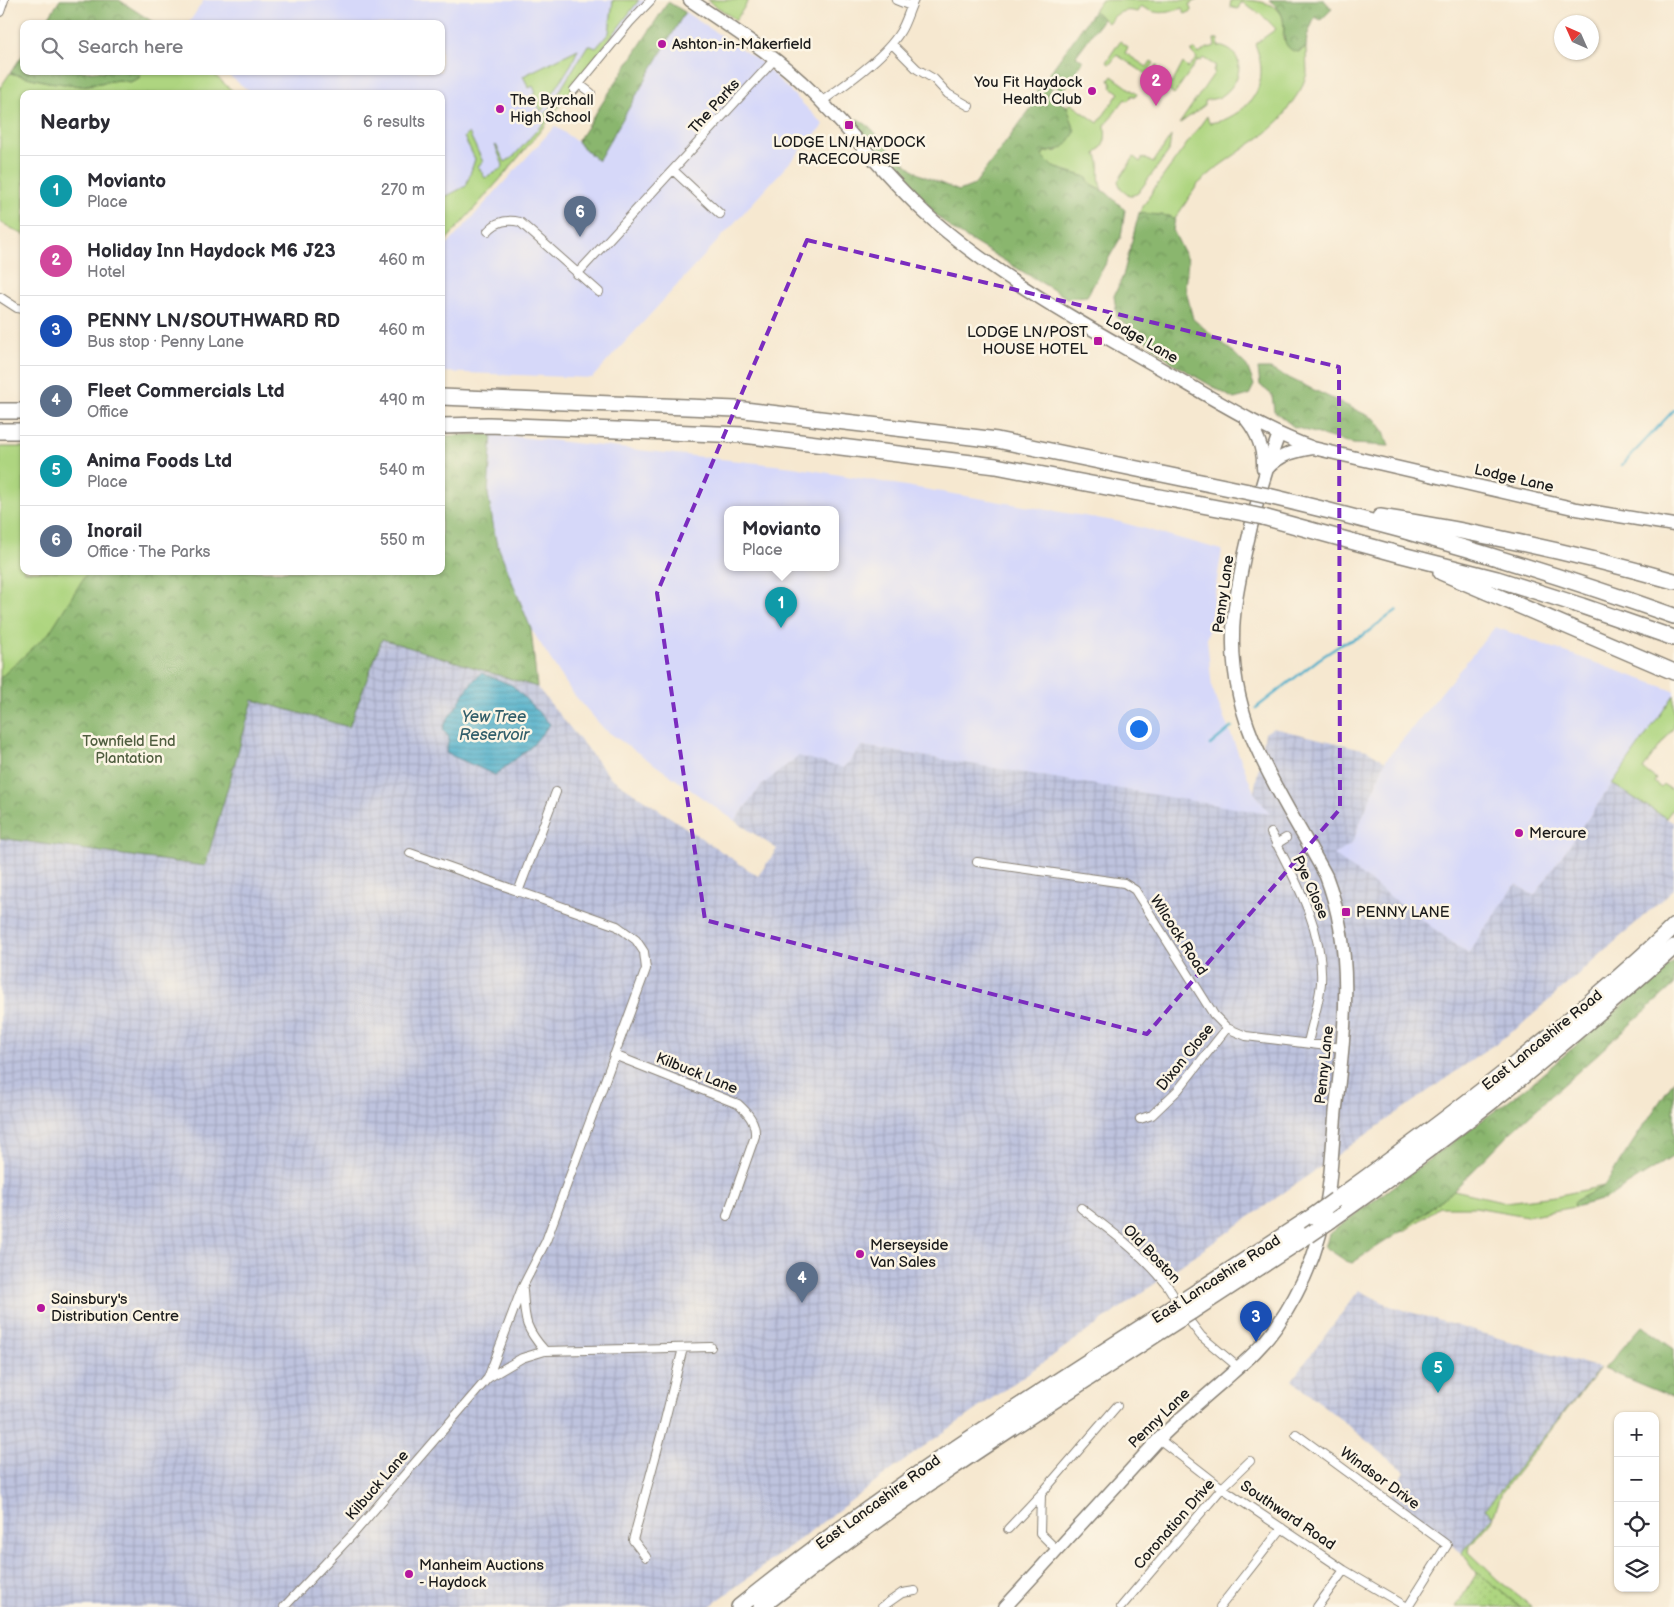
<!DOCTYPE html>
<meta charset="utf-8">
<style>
body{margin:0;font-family:"Balsamiq Sans",sans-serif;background:#f2f2f3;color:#2b2b33}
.controls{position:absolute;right:15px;bottom:15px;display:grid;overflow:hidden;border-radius:10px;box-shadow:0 1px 4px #0004}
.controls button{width:45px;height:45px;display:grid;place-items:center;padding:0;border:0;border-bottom:1px solid #e1e1e2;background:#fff;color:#2b2b33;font:25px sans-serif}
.compass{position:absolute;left:1554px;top:15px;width:45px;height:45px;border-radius:50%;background:#fff;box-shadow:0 1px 4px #0004;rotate:315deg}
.you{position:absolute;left:1138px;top:728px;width:18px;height:18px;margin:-12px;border:4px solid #fff;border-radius:50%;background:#1a73e8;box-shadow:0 0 0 8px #1a73e833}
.badge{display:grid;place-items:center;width:32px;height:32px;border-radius:50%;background:#0f766e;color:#fff;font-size:16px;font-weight:700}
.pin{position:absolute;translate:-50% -41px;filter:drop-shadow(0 1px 2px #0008)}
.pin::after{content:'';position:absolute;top:26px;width:18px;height:15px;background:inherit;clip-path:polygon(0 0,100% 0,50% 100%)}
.popup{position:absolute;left:724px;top:506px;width:115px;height:65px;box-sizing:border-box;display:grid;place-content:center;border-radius:10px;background:#fff;filter:drop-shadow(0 1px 4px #0005);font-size:16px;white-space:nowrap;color:#7c7c81}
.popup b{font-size:19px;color:#2b2b33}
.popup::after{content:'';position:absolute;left:50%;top:100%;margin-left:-10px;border:10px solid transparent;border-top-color:#fff}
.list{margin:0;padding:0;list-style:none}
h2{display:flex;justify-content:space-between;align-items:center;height:65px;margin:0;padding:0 20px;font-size:21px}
h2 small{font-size:16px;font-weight:400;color:#7c7c81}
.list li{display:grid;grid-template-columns:32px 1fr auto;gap:15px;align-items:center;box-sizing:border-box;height:70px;padding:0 20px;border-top:1px solid #e1e1e2}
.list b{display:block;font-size:19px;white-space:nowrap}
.list p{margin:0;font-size:16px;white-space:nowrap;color:#7c7c81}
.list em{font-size:16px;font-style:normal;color:#7c7c81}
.icon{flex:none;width:28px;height:28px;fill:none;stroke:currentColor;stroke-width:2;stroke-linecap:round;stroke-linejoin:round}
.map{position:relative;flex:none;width:1674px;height:1607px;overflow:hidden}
.search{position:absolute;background:#fff;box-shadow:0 1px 4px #0004;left:20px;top:20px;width:425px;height:55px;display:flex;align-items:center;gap:12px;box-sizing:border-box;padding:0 18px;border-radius:10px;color:#7c7c81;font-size:19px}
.panel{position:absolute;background:#fff;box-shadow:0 1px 4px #0004;left:20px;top:90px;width:425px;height:485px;border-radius:10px}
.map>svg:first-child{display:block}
</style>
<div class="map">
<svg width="1674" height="1607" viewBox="0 0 1674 1607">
<defs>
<pattern id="industrial-grid" width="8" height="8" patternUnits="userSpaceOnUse" patternTransform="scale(1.25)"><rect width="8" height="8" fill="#bec3de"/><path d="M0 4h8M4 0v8" fill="none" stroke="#a3a7be"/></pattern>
<pattern id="forest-crowns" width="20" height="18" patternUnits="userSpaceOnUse" patternTransform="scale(1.25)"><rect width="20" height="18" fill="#8ab66e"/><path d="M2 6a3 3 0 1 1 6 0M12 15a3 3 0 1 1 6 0" fill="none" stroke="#70935a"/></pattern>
<pattern id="park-dots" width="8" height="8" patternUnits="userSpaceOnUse" patternTransform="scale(1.25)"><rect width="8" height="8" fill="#aed580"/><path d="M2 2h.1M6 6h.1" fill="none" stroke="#95b66e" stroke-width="1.8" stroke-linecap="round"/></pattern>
<pattern id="water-rules" width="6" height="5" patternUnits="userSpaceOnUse" patternTransform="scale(1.25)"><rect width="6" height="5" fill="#4baeca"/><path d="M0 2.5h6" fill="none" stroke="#3e8da3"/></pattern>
</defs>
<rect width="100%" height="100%" fill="#fcf5e5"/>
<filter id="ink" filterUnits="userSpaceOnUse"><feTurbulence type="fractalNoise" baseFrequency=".02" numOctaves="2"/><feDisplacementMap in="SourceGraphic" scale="10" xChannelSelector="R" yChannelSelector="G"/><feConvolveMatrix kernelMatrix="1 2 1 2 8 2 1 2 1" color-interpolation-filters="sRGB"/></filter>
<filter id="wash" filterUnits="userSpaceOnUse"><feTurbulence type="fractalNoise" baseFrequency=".0096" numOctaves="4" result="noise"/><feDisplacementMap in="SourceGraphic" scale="20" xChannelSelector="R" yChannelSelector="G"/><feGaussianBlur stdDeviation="1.12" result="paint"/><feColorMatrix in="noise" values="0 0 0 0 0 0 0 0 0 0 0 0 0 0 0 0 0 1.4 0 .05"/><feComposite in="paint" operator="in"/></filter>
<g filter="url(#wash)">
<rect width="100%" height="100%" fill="#f6e8d0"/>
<path fill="#d6d8f9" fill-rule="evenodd" d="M204 0H647L502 177 441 246V94H253L223 71H441V24H188Z
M685 12 761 62 824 125 592 378 441 372V252L555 126 577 142 598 160Z
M492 434 793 467 1120 522 1222 550 1207 639 1212 688 1254 792 1271 815 862 746 844 768 761 786 735 821 604 729 571 691 531 629 496 541 488 494ZM727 509H835V567H727Z
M1495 627 1674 691V695L1534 896 1516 884 1468 954 1333 855 1352 843 1385 761Z"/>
<path fill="url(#industrial-grid)" d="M382 639 537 687 610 777 758 876 777 849 735 821 761 786 798 756 844 768 862 746 1270 814 1254 792 1265 733 1273 728 1367 750 1385 761 1352 843 1334 855 1468 954 1516 884 1534 896 1612 784 1674 823V889L1519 1027 916 1452 709 1607H295L293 1605 291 1607H0V838L205 866 253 700 349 727Z
M1359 1290 1390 1306 1600 1368 1485 1509 1493 1516 1462 1553 1389 1498 1405 1472 1292 1380Z"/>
<path fill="#aed580" stroke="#65784e" d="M613 0H639L546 124 502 177 441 246V199L466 186 475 159 464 137 469 133 483 162 478 166 485 178 502 168 503 165 495 145H496L505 162 513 157 545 121 543 118 588 45 596 48 609 33Z
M707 0H749L736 20Z
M1102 0H1198L1189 4 1192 11 1185 14 1182 8C1167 14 1154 15 1141 6L1137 12C1124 8 1116 13 1108 23L1094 11Z
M1231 0C1251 0 1277 0 1283 18 1285 24 1283 32 1283 39L1298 52 1306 47 1307 74 1301 89 1281 119 1266 133 1219 166 1198 184 1175 219 1169 216 1139 213 1154 189 1207 116 1209 123C1215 122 1223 121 1228 118 1260 102 1268 76 1255 44L1276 29C1265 17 1255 9 1241 2L1238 9 1230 7Z
M1214 39H1218V46C1249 51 1242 84 1220 97 1216 99 1210 99 1205 101V105L1179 124 1215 72 1213 71 1216 66 1203 58 1201 61 1198 60 1174 94 1149 77 1156 65 1158 66 1154 73 1172 84 1183 63 1188 68 1197 58 1191 52 1194 49 1199 54 1205 49 1215 46Z
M1120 41 1128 47 1125 53 1147 67 1151 61 1154 63 1146 74 1117 55 1110 64 1106 62Z
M578 49 572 63 541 112 533 95 536 93 533 86 529 88 523 76Z
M141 71H210L236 94H24V235L0 222V88L10 73 48 82 82 86 118 80 130 82 139 78Z
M1112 76 1137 94 1135 97 1132 95 1128 101 1125 99 1105 125C1106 140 1106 143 1096 154 1103 166 1096 176 1102 190L1091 185 1086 177 1053 167 1042 157 1044 152 1058 151 1075 132 1067 106 1070 103 1098 123 1119 93 1111 87 1112 85 1109 80Z
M1171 136 1169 151 1138 193C1128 199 1121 191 1118 181L1134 157 1140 162 1143 157 1153 163Z
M0 447H24V571H153L0 733Z
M1674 695V727L1643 769 1656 779 1654 782 1661 788 1664 785 1674 791V807L1666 818 1612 784Z
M1604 1186 1573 1202 1574 1207 1527 1216 1475 1207H1439L1406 1230 1400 1232 1454 1190 1506 1202 1555 1196Z
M1600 1368 1502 1492 1492 1521 1470 1546 1469 1552 1498 1580 1532 1607H1521L1477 1573 1462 1553 1493 1516 1485 1509Z"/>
<path fill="url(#forest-crowns)" stroke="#536945" d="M60 0H119L156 24H44Z
M1269 0H1324L1332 9 1321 20 1315 17 1307 36 1306 47 1298 52C1280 49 1285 32 1283 19 1282 12 1275 4 1269 0Z
M668 2 685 12 598 161 577 142Z
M1094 11 1103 19 1076 56 1083 61 1063 91 1054 85 1047 95 1067 106 1075 132C1065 148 1063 151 1044 152L1042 156 1053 167 1086 177 1091 185 1107 193 1125 210 1121 237 1087 296 1067 298 953 230 916 197 860 140 853 121 858 119 870 127 893 153 919 174 959 191 974 185 1040 96 1036 92Z
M24 53V71H141L139 78 130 82 118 80 82 86 48 82 10 73Z
M1139 213 1169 216 1175 219 1173 230 1188 261 1185 286 1193 319 1233 352 1247 366 1254 385 1249 395 1234 399 1174 364 1117 317 1114 296 1123 276Z
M1258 369H1270L1375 419 1384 431 1389 446 1353 444 1294 427 1274 411 1272 395 1260 385Z
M492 434 488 494 496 541 531 629 537 687 382 639 349 727 253 700 205 866 0 838V678L49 633 88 571H441V436Z
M1674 961V985L1511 1132 1454 1190 1400 1232 1352 1263 1346 1261 1325 1247 1329 1234 1532 1083Z
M1674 1080V1156L1605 1199 1574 1207 1573 1202 1604 1186Z
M1642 1326 1674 1349V1398L1604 1369Z"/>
<path fill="url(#park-dots)" stroke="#65784e" d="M1477 1573 1521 1607H1456Z"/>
<path fill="url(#water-rules)" stroke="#346573" d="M481 673 512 685 550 724 531 747 495 775 446 753 449 738 443 729C448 715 453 713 459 702 467 689 470 684 481 673Z"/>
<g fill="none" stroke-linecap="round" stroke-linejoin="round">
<path stroke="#4baeca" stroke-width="2.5" d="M1622 465 1674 410
M1256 708 1319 659 1342 644 1362 636 1397 610
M1210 745 1232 727"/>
</g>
</g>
<g filter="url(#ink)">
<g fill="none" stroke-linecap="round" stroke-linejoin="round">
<defs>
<path id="street" d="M896 0 911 6
M0 12 4 0
M892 44 917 69 934 79 948 94 969 106
M579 84 630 22 651 0
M574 90 579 84 591 93
M821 102C845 85 885 57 900 32 906 23 909 10 914 0
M673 170 720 214
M488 231C497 221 507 219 520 222L599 292
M577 274 775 59
M0 297 17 308 24 309
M1271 833C1295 879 1324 929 1321 983 1319 1003 1312 1024 1308 1043
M1276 844 1286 838
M410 853 617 926 636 940 644 952 646 969 546 1241 522 1288 488 1378
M977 862 1124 883 1135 890 1214 1015 1227 1028 1246 1036 1343 1048
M518 892 556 792
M614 1055 738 1104C748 1113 756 1122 755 1136L727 1216
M1140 1119 1152 1115 1178 1090 1227 1028
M1081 1208C1110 1230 1145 1256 1167 1285 1171 1291 1175 1298 1179 1305
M523 1290C525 1320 524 1327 545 1351
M1185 1315 1201 1336 1238 1367
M1296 1434 1447 1545 1408 1607
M1159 1439 1222 1488 1344 1570 1407 1607
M1041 1494 1117 1406
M1008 1529 1041 1494 1040 1533 1057 1550
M646 1557 633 1540 662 1432 683 1348
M284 1607 355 1532 488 1378 522 1358 545 1351 711 1347
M882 1607 902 1593 915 1591
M1121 1607 1222 1488 1250 1461
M1220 1607 1282 1528
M1317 1607 1344 1570"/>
<path id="primary" d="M690 0C731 28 775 55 811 91 853 133 889 181 934 221 1001 279 1081 323 1158 367 1209 396 1258 428 1313 448L1577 509 1674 525
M1246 419C1258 434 1264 449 1263 468
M1267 469C1280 454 1295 451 1313 448
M1005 1607 1159 1439C1179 1419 1200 1401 1221 1383 1241 1365 1261 1349 1276 1327 1304 1287 1322 1241 1328 1194 1332 1165 1333 1136 1336 1107 1345 1029 1355 951 1326 876 1304 835 1278 795 1259 753 1242 718 1232 675 1233 636 1233 609 1239 583 1244 557 1253 515 1264 474 1279 434"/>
<path id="highway" d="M441 397 736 409 997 440 1249 492
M0 411H24
M441 426 488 425 743 435 996 466 1244 513
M0 431H24
M1268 496C1405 528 1541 569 1674 616
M1263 517 1398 554 1497 579 1582 606 1674 638
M1380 517C1479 532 1578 554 1674 581
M1441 572 1674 672
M1335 1200C1420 1139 1504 1076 1584 1007 1614 981 1645 955 1674 926
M1331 1220C1390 1178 1449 1136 1506 1090 1563 1044 1619 996 1674 947
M1184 1300 1313 1216
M1191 1312 1309 1235
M739 1607C876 1496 1024 1402 1173 1307
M761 1607C894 1501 1037 1411 1180 1319"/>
</defs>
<use href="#street" stroke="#898276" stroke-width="10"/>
<use href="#primary" stroke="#898276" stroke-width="15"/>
<use href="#highway" stroke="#898276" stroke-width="18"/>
<use href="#street" stroke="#fff" stroke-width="8"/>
<use href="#primary" stroke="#fff" stroke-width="12"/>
<use href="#highway" stroke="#fff" stroke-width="15"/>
<defs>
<path id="highway-bridge" d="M1249 492 1268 496
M1244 513 1263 517
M1313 1216 1335 1200
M1309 1235 1331 1220
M1173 1307 1184 1300
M1180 1319 1191 1312"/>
</defs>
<use href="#highway-bridge" stroke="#898276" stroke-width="18" stroke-linecap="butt"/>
<use href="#highway-bridge" stroke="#fff" stroke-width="15"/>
</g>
</g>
<path fill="none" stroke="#7b2cbf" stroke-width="4" stroke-dasharray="10 6" stroke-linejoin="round" d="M807 240 1339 367 1340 809 1147 1034 705 920 657 593Z"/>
<g fill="#b5179e" stroke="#fcf5e5" stroke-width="2">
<circle cx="662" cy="44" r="5"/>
<circle cx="1092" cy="91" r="5"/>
<circle cx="500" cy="109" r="5"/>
<rect x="844" y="120" width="10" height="10" rx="2.5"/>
<rect x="1093" y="336" width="10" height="10" rx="2.5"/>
<circle cx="1519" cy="833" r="5"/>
<rect x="1341" y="907" width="10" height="10" rx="2.5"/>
<circle cx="860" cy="1254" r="5"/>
<circle cx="41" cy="1308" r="5"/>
<circle cx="409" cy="1574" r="5"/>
</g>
<g text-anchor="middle" stroke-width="5" stroke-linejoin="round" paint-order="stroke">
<g font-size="15" fill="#1c1c1c" stroke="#fcf5e5" text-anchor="start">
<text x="672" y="49">Ashton-in-Makerfield</text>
<text x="1082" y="87" text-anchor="end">You Fit Haydock<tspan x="1082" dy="17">Health Club</tspan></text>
<text x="510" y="105">The Byrchall<tspan x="510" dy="17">High School</tspan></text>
<text x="849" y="147" text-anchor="middle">LODGE LN/HAYDOCK<tspan x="849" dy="17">RACECOURSE</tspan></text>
<text x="1088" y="337" text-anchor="end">LODGE LN/POST<tspan x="1088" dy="17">HOUSE HOTEL</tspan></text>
<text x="1529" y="838">Mercure</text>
<text x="1356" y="917">PENNY LANE</text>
<text x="870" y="1250">Merseyside<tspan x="870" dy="17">Van Sales</tspan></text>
<text x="51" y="1304">Sainsbury's<tspan x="51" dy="17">Distribution Centre</tspan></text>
<text x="419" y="1570">Manheim Auctions<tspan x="419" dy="17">- Haydock</tspan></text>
</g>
<g font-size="15" fill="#1c1c1c" stroke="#fcf5e5">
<text transform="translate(714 106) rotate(-48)" y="5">The Parks</text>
<text transform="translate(1142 339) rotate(30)" y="5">Lodge Lane</text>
<text transform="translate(1514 478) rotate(13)" y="5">Lodge Lane</text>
<text transform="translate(1223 594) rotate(-82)" y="5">Penny Lane</text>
<text transform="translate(1311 887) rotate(66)" y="5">Pye Close</text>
<text transform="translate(1179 935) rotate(57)" y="5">Wilcock Road</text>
<text transform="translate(1542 1040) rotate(-39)" y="5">East Lancashire Road</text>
<text transform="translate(1185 1057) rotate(-51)" y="5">Dixon Close</text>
<text transform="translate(1324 1065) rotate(-84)" y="5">Penny Lane</text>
<text transform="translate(697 1073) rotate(22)" y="5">Kilbuck Lane</text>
<text transform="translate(1152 1254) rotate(46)" y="5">Old Boston</text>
<text transform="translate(1216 1279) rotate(-33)" y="5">East Lancashire Road</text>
<text transform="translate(1159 1418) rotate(-44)" y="5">Penny Lane</text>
<text transform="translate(1380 1478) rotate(36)" y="5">Windsor Drive</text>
<text transform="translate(377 1485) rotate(-49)" y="5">Kilbuck Lane</text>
<text transform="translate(878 1502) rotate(-36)" y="5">East Lancashire Road</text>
<text transform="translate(1288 1515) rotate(34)" y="5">Southward Road</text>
<text transform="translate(1174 1524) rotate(-49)" y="5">Coronation Drive</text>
</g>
<g font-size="15" fill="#4f5d3f" stroke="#fcf5e5">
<text x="129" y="746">Townfield End<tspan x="129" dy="17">Plantation</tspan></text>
</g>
<g font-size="16" font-style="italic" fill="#315e6a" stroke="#fcf5e5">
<text x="494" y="722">Yew Tree<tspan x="494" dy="18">Reservoir</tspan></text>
</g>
</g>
</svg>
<div class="controls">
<button>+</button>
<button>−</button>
<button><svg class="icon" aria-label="locate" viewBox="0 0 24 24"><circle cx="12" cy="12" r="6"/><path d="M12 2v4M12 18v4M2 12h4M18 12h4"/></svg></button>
<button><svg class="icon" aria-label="layers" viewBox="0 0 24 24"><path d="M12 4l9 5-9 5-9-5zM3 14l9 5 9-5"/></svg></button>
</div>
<svg class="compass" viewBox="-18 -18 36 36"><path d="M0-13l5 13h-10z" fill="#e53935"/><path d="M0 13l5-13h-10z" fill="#7c7c81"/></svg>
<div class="you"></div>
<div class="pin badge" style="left:781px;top:628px;background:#0f9aa8">1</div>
<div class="popup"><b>Movianto</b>Place</div>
<div class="pin badge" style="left:1156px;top:106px;background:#d1479c">2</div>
<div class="pin badge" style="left:1256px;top:1342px;background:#1a4fb4">3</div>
<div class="pin badge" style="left:802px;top:1303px;background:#5c6f8a">4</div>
<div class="pin badge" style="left:1438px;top:1393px;background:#0f9aa8">5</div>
<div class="pin badge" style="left:580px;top:237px;background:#5c6f8a">6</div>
<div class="search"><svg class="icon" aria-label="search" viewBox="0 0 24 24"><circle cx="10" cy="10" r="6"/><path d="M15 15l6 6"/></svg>Search here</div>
<section class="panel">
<h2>Nearby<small>6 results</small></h2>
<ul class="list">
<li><span class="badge" style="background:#0f9aa8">1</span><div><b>Movianto</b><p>Place</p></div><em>270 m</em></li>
<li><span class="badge" style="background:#d1479c">2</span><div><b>Holiday Inn Haydock M6 J23</b><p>Hotel</p></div><em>460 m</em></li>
<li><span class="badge" style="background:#1a4fb4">3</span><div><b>PENNY LN/SOUTHWARD RD</b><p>Bus stop · Penny Lane</p></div><em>460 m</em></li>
<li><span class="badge" style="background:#5c6f8a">4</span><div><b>Fleet Commercials Ltd</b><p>Office</p></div><em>490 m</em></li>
<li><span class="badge" style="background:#0f9aa8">5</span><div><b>Anima Foods Ltd</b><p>Place</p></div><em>540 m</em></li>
<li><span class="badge" style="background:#5c6f8a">6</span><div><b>Inorail</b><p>Office · The Parks</p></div><em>550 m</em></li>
</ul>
</section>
</div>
